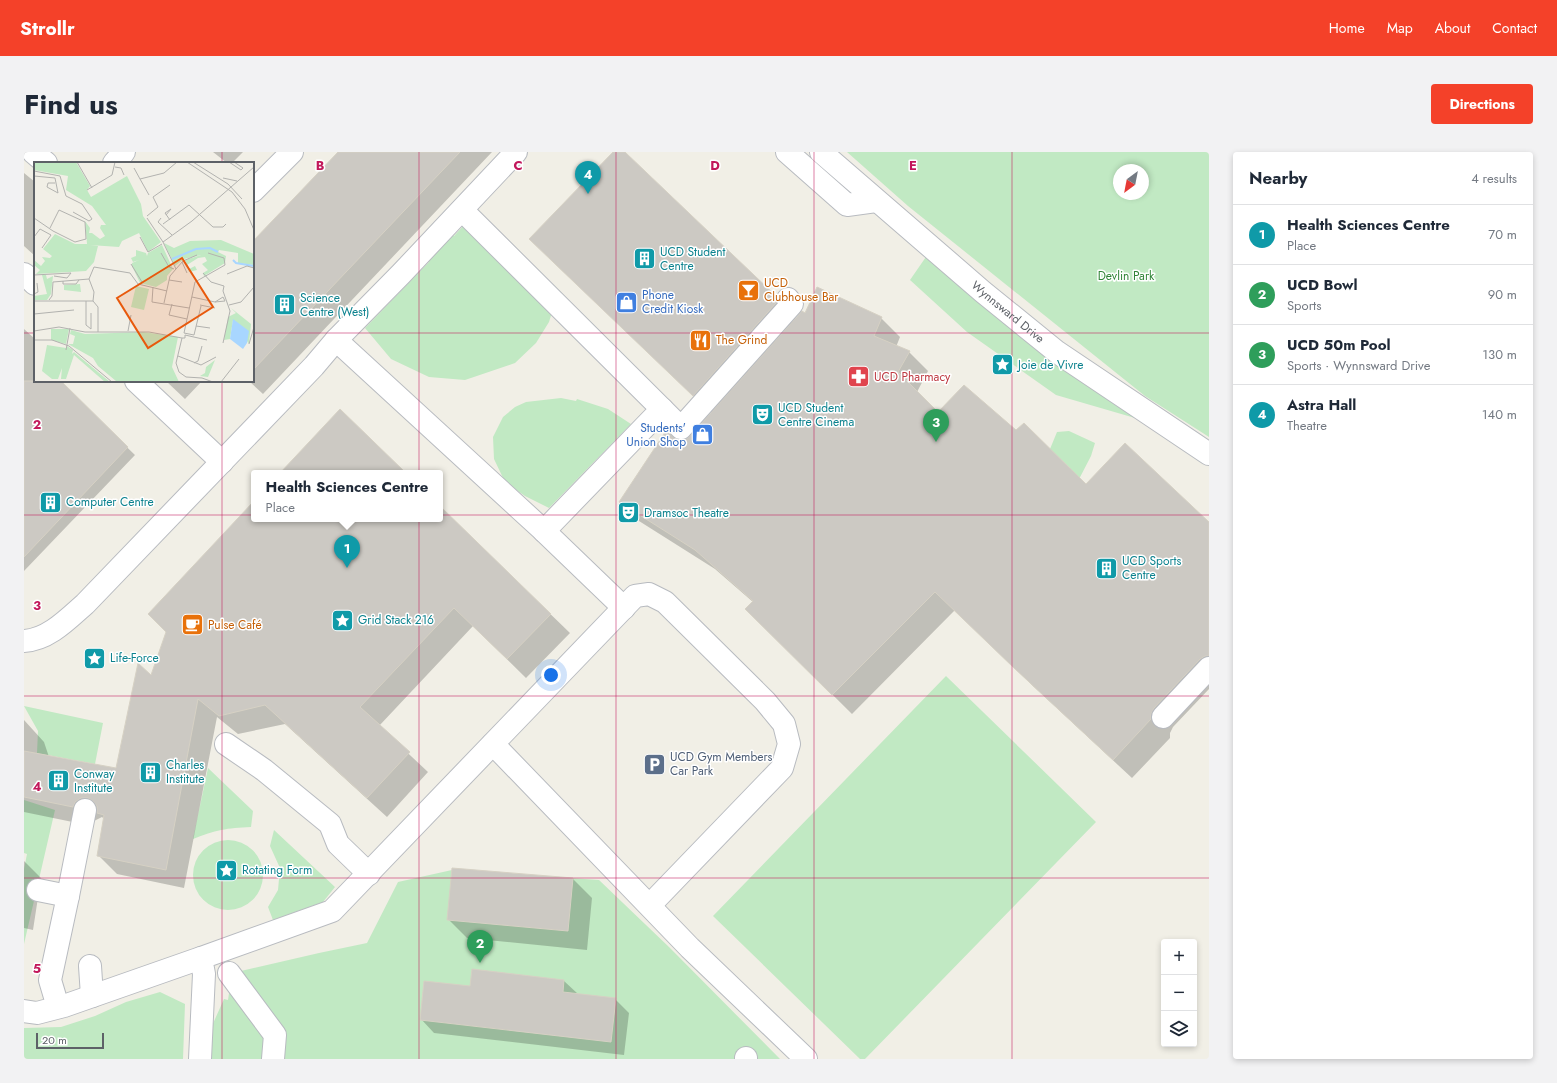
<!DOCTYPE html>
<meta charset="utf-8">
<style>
body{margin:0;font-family:Jost,sans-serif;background:#f2f2f3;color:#1f2937}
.controls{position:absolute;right:12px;bottom:12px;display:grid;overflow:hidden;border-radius:4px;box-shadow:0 2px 6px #0003}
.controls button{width:36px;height:36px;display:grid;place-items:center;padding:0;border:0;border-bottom:1px solid #e0e1e3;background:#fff;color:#1f2937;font:20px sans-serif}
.compass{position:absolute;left:1089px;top:12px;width:36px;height:36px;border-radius:50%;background:#fff;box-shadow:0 2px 6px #0003;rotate:212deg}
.scale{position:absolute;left:12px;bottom:10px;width:68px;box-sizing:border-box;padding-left:4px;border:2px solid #5d6167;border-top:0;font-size:11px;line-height:14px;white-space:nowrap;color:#5d6167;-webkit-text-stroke:3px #fff;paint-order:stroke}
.you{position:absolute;left:527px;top:523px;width:14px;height:14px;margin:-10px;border:3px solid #fff;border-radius:50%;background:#1a73e8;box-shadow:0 0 0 6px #1a73e833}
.badge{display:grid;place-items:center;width:26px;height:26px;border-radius:50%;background:#f44129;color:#fff;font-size:13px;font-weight:700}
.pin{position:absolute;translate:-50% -33px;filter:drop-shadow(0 1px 2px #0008)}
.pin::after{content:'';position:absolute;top:21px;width:14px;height:12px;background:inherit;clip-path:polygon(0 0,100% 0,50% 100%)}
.popup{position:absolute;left:227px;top:318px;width:192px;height:52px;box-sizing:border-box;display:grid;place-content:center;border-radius:4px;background:#fff;filter:drop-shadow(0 1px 3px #0005);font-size:13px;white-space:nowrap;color:#747a83}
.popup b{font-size:15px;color:#1f2937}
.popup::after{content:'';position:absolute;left:50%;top:100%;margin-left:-8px;border:8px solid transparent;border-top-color:#fff}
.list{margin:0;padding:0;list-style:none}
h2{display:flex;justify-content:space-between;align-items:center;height:52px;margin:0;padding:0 16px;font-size:17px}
h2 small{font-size:13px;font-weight:400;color:#747a83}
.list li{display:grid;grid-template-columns:26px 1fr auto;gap:12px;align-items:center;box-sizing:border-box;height:60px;padding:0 16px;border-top:1px solid #e0e1e3}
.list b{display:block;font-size:15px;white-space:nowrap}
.list p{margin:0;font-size:13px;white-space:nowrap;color:#747a83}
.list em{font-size:13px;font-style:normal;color:#747a83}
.icon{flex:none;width:22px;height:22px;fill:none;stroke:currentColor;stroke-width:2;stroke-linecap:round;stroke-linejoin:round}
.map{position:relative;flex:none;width:1185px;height:907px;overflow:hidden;border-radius:4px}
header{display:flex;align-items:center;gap:24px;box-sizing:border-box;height:56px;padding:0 20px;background:#f44129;color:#fff}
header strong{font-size:19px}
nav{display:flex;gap:22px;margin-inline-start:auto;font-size:14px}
.intro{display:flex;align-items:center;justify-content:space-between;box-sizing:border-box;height:96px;padding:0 24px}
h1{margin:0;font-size:28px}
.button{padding:10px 18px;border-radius:4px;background:#f44129;color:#fff;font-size:14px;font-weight:700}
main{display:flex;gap:24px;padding:0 24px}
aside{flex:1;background:#fff;border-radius:4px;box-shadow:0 2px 6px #0003}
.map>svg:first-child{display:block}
</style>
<header>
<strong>Strollr</strong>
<nav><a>Home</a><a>Map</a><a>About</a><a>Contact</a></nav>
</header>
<div class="intro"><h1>Find us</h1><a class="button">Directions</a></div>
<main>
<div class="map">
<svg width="1185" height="907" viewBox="0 0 1185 907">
<rect width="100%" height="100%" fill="#f1efe6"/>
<path fill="#c1e9c3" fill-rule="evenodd" d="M823 0H1185V285L1121 244 884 54ZM1095 18H1119V42H1095Z
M440 73 529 157 525 170 512 191 491 211 441 228 405 225 367 207 341 176 405 110 403 107 427 81 430 84Z
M904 102 1111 266 1032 243 943 180 886 128Z
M537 246 552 249 553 247 584 257 607 272 525 356 501 344 481 330 470 307 469 285 479 265 491 255 502 250Z
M1045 279 1071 291 1067 304 1053 331 1033 332 1046 316 1026 297 1033 280Z
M922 524 1072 670 841 907H836L689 764Z
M0 554 79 571 71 612 13 601 14 579Z
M184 616 229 659 227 675C203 676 191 678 169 687Z
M0 648 31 658 0 792V717L3 702 0 701Z
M250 678 311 735 299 750 249 768 244 755 254 738 256 716 246 694Z
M169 723a35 35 0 1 1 70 0a35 35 0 1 1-70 0Z
M428 718 575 728 645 795 756 907H184L187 876 200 847 204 848 208 821 295 801 343 791 374 730Z
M136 840 161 852 159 907H0V876L37 875 71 864 102 850Z"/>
<path fill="#0003" d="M189 0H219L208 11H203Z
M315 0H468L239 242 225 229H229V90Z
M590 0H599L751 145 771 164V168L782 162 857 166 876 185 872 195 885 200 904 219 893 240 914 261 992 279 1062 334 1185 371V537L1149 575 1146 581V586L1108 626 1010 535 931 458 828 562 722 457 729 450 691 417 615 369 596 350 654 289H661L688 261 525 106Z
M0 21 11 30V104L0 94Z
M0 177 11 187V229H41L39 232 54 248 111 303 0 419Z
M142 229H178L161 247Z
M230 350V367H416V355L546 481 502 526 449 474 355 574 404 620 363 665 261 572 214 582 193 565 160 736 93 722 74 703 80 667 78 665 70 669 68 674 0 660V568L20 590 25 605 93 617 127 525Z
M0 709 17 726 9 778 0 776Z
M549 727 568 746 563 798 443 786 424 767Z
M449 818 540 829 554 842 591 847 605 861 600 903 410 881 397 867 447 835Z"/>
<path fill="#ccc9c3" stroke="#d6d1c4" d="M314 0H436L229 218V89Z
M589 0H601L752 144V151L669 244 505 87Z
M793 135 858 165 850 184 886 199 874 220 914 260 940 233 992 278 1000 271 1062 332 1101 291 1185 370V504H1181L1176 507 1130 556 1127 562V567L1089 608 990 516 911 440 808 543 721 457 729 449 671 398 595 350 642 279 654 288H661L666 284 778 159 781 161Z
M0 229H37L104 295 0 405Z
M316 257 382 321H256Z
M230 349V367H416V354L527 462 483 507 430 456 336 555 386 600 343 646 241 553 195 564 174 547 142 718 73 704 80 663 73 661V654L69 649 64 646H57L51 650 49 655 0 645V599L92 616 114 511 127 523 142 480 124 462Z
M428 716 549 726 544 779 423 768Z
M448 817 540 828 539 840 592 846 587 890 396 868 400 829 446 834Z"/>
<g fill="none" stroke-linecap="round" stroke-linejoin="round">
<defs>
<g id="minor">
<path d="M9 0 22 11"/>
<path d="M763 0 823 53 852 49"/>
<path id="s1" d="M797 0 959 140 1033 200 1185 302"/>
<path d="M90 11 100 0"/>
<path d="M229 39 268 0"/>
<path d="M438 58 638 257 520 379"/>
<path d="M0 122 11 132"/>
<path d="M312 188 520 379 600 456"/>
<path d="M112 229 198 310"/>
<path d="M638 257 657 276 768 152 764 147"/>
<path d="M0 489C24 488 44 467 61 452L290 214 312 188 377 122 492 0"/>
<path d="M1139 565 1185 516"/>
<path d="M202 592 240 618 306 672 314 692 345 722"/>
<path d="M469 592 666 796 782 907"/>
<path d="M14 738 44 744"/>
<path d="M66 814 68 844"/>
<path d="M205 821 251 883 249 907"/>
<path d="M34 855 26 828 44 744 61 658"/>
<path d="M0 859 13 861 40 854 177 806"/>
<path d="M176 907 180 822 177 806 308 759 611 444 625 442 641 450 741 549 760 572 765 592 758 616 626 753"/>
<path d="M722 907V906"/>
</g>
</defs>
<use href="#minor" stroke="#b8bbc0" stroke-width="24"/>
<use href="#minor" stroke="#fff" stroke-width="22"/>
</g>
<path fill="none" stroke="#c2185b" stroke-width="1" stroke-opacity="0.55" d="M198 0V11M395 0V907M592 0V907M790 0V907M988 0V907M0 181H11M229 181H1185M198 229V907M0 363H1185M0 544H1185M0 726H1185"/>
<defs>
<symbol id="building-square" viewBox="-11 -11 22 22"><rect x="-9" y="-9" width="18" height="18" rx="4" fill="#0f9aa8" stroke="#fff"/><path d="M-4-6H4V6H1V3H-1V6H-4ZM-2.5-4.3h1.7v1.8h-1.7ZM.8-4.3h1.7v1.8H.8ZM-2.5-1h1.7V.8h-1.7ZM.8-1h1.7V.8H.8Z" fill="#fff"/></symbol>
<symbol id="bar-square" viewBox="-11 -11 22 22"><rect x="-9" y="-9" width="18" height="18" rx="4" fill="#e8710a" stroke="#fff"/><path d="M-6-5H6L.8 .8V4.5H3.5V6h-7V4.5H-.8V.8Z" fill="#fff"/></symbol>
<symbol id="shop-square" viewBox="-11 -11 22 22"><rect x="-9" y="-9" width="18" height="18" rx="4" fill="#3f7fe0" stroke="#fff"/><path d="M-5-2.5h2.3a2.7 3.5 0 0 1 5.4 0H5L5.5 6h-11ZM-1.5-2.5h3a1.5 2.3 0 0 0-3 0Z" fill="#fff"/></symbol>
<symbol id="restaurant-square" viewBox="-11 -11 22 22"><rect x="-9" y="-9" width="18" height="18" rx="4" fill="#e8710a" stroke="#fff"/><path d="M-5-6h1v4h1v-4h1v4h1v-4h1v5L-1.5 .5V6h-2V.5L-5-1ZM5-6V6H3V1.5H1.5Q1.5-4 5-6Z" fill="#fff"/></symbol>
<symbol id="sight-square" viewBox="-11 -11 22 22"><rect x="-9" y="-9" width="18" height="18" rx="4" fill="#0f9aa8" stroke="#fff"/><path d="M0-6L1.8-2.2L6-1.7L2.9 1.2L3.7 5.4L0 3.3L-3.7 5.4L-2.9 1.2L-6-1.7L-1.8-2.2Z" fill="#fff"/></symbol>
<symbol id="pharmacy-square" viewBox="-11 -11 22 22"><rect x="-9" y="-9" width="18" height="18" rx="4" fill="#e0444e" stroke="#fff"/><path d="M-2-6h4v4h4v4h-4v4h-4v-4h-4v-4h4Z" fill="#fff"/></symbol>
<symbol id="theatre-square" viewBox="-11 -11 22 22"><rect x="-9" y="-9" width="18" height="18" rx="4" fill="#0f9aa8" stroke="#fff"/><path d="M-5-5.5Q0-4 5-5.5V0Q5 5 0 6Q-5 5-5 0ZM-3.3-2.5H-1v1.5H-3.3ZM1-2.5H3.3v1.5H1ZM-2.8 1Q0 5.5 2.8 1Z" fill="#fff"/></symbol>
<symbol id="cafe-square" viewBox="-11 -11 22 22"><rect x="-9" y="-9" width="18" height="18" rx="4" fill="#e8710a" stroke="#fff"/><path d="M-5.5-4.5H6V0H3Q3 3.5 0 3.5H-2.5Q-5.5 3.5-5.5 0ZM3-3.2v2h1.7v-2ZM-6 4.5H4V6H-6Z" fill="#fff"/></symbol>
<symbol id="parking-square" viewBox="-11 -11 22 22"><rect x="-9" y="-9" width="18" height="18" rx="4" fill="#5c6f8a" stroke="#fff"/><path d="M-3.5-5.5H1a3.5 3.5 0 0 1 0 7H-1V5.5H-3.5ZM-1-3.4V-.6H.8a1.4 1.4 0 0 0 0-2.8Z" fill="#fff"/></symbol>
</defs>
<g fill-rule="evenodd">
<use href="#building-square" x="608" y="94" width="25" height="25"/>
<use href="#bar-square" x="712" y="126" width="25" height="25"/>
<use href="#shop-square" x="590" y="138" width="25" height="25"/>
<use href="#building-square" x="248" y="140" width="25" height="25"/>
<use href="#restaurant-square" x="664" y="176" width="25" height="25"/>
<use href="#sight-square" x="966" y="200" width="25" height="25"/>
<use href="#pharmacy-square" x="822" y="212" width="25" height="25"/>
<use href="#theatre-square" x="726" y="250" width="25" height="25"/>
<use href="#shop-square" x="666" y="270" width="25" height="25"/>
<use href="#building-square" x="14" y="338" width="25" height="25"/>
<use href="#theatre-square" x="592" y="348" width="25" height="25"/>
<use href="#building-square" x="1070" y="404" width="25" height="25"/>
<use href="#sight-square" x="306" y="456" width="25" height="25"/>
<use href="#cafe-square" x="156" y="460" width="25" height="25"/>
<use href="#sight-square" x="58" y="494" width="25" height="25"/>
<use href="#parking-square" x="618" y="600" width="25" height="25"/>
<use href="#building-square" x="114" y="608" width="25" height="25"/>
<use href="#building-square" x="22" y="616" width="25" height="25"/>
<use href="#sight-square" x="190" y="706" width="25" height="25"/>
</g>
<g text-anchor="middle" stroke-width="3" stroke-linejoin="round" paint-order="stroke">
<g font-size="12" fill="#0d838f" stroke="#fff" text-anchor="start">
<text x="636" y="104">UCD Student<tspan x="636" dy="14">Centre</tspan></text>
<text x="276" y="150">Science<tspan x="276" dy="14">Centre (West)</tspan></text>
<text x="994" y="217">Joie de Vivre</text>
<text x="754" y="260">UCD Student<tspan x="754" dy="14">Centre Cinema</tspan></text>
<text x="42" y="354">Computer Centre</text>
<text x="620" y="365">Dramsoc Theatre</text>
<text x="1098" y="413">UCD Sports<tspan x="1098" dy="14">Centre</tspan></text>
<text x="334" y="472">Grid Stack 216</text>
<text x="86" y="510">Life-Force</text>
<text x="142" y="617">Charles<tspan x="142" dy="14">Institute</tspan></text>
<text x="50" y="626">Conway<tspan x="50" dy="14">Institute</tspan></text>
<text x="218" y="722">Rotating Form</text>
</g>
<g font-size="12" fill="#308437" stroke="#fff">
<text x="1102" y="128">Devlin Park</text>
</g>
<g font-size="12" fill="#c56008" stroke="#fff" text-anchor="start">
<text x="740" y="135">UCD<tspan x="740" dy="14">Clubhouse Bar</tspan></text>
<text x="692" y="192">The Grind</text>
<text x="184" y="477">Pulse Café</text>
</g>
<g font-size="12" fill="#366cbe" stroke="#fff" text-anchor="start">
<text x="618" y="147">Phone<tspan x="618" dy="14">Credit Kiosk</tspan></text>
<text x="662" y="280" text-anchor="end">Students'<tspan x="662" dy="14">Union Shop</tspan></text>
</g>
<g font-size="12" fill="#5d6167" stroke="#fff">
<text dy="4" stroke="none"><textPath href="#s1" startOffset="246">Wynnsward Drive</textPath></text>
</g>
<g font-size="12" fill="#be3a42" stroke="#fff" text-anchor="start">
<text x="850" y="229">UCD Pharmacy</text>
</g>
<g font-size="12" fill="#4e5e75" stroke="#fff" text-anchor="start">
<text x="646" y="609">UCD Gym Members<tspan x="646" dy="14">Car Park</tspan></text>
</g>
</g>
<g transform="translate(10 10)">
<rect width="220" height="220" fill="#f1efe6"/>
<path d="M0 0H42L56 24 53 28 57 35 93 14 107 42 109 54 127 80 114 90 105 71 88 79 85 85 56 83 64 84 60 100 52 109 2 112 6 108 0 103V98L7 104 11 99 8 95 16 96 18 94 9 87 21 72 41 82H53L51 59 56 66 55 71H58L66 77 71 74 66 66 67 63H72L58 44 32 28 34 14 0 8ZM187 78 220 92V103L204 101V91L185 88 184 90 192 94 191 101 170 114 169 111 174 108 168 102 173 99 171 95 164 96 153 103 155 107 161 104 163 108 155 110 151 98 167 93 150 97 141 104 130 81 140 86 156 79ZM128 83 139 107 133 114V118L122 125 106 121 98 104V101L105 98 99 100 97 96 102 94V88L112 91 113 94 114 91ZM8 113H12L13 117 19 114 17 132 13 138H0V134L13 132ZM46 122 47 130 30 128V123ZM102 124 115 127 110 148 97 145ZM197 146 217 162 215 182 199 158 196 177 190 178 194 155 202 151ZM17 167H35L32 182 17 178ZM37 168 51 172 109 170 144 175 138 205 145 220 82 219 64 204 59 196 34 182H39L41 174 36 172ZM13 183 32 186 33 184 39 188 38 192 40 190 76 220H71L40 193 32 217H27L28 206 24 217H18L8 209ZM181 198 174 215 166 214 171 211 172 205Z" fill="#c1e9c3"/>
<path d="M199 157 215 169 213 181 209 187 196 177Z" fill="#a8d6ff"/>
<path fill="none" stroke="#a8d6ff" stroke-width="2" d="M138 97 162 87 176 86 184 90M199 98 202 101 220 104"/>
<path fill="none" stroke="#b2b2af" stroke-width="1" d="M43 0 58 26M153 0 198 30 211 47 220 68M159 0 194 22 208 37M195 0 207 8 209 6 200 0M81 5 87 6 90 13M100 6 106 17 130 11 143 0M0 9 26 14 32 34 48 42 58 57 55 59 39 50M0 14 21 16 24 31 13 25 14 21H21M189 16 203 19M106 17 115 33M53 28 78 13 81 0M132 53 137 47 131 51 136 58M113 54 124 45 119 35 136 23M0 56 19 69 41 80 52 77 51 60 25 48 16 66M113 56 129 80M127 56 124 60 138 73M129 62 155 43 179 65H189L192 62M0 75 6 67 17 73 8 86M106 75 114 90 128 82M129 80 158 59 220 5M129 80 142 107 136 114 130 141M127 91 135 105 140 107M148 100 153 111M97 102 108 120M142 107 149 99 163 93M169 111 177 120 190 124 189 129 196 149 189 181M193 112 213 104 220 106M0 113 37 111 33 116 20 114M135 118 148 120M29 119V122H42L45 118M119 125 118 140 155 146M0 132 4 130 3 121M158 135 181 140 191 139 189 135 181 140M15 138 18 134 19 120 55 117M0 139H59M52 139V163L57 167M138 142 135 153 153 157M166 143 181 146M195 143 207 140 220 125M167 144 160 173 150 171 161 120 191 103 190 96 174 91M0 152 40 148M162 164 176 166M57 167V151M0 169 25 165 51 170H115L148 176M94 169 97 153M64 170V145L59 139 60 130 55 117 60 105 96 111 104 122 133 129M148 176 142 201 145 210 152 215 168 216 179 220M148 176H151V173L173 178M0 178H18L35 184 78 220M215 182 220 165M32 188 36 166M144 194 167 203 182 195M160 201 164 199 168 184M187 220 205 197"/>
<path fill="#e8590c" fill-opacity="0.15" stroke="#e8590c" stroke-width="2" d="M148 96 179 145 114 186 83 136Z"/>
<rect width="220" height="220" fill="none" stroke="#5d6167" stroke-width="2"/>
</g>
<g font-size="13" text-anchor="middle" font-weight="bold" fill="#c2185b" stroke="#fff" stroke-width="3" stroke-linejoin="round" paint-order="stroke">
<text x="296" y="18">B</text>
<text x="494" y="18">C</text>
<text x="691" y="18">D</text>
<text x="889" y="18">E</text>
<text x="13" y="277">2</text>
<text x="13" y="458">3</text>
<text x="13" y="639">4</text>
<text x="13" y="821">5</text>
</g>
</svg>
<div class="controls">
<button>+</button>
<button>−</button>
<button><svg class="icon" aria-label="layers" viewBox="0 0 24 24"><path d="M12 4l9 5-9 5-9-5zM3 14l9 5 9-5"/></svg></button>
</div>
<svg class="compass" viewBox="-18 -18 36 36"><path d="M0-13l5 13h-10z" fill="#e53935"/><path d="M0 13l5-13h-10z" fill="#747a83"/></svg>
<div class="scale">20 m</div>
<div class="you"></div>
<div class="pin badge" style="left:323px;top:416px;background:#0f9aa8">1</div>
<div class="popup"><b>Health Sciences Centre</b>Place</div>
<div class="pin badge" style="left:456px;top:811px;background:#2e9e5b">2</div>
<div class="pin badge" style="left:912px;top:290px;background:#2e9e5b">3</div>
<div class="pin badge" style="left:564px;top:42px;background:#0f9aa8">4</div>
</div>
<aside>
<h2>Nearby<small>4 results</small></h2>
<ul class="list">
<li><span class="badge" style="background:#0f9aa8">1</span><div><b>Health Sciences Centre</b><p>Place</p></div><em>70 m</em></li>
<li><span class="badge" style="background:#2e9e5b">2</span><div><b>UCD Bowl</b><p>Sports</p></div><em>90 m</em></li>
<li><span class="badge" style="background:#2e9e5b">3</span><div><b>UCD 50m Pool</b><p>Sports · Wynnsward Drive</p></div><em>130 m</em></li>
<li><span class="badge" style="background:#0f9aa8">4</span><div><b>Astra Hall</b><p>Theatre</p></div><em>140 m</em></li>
</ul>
</aside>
</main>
